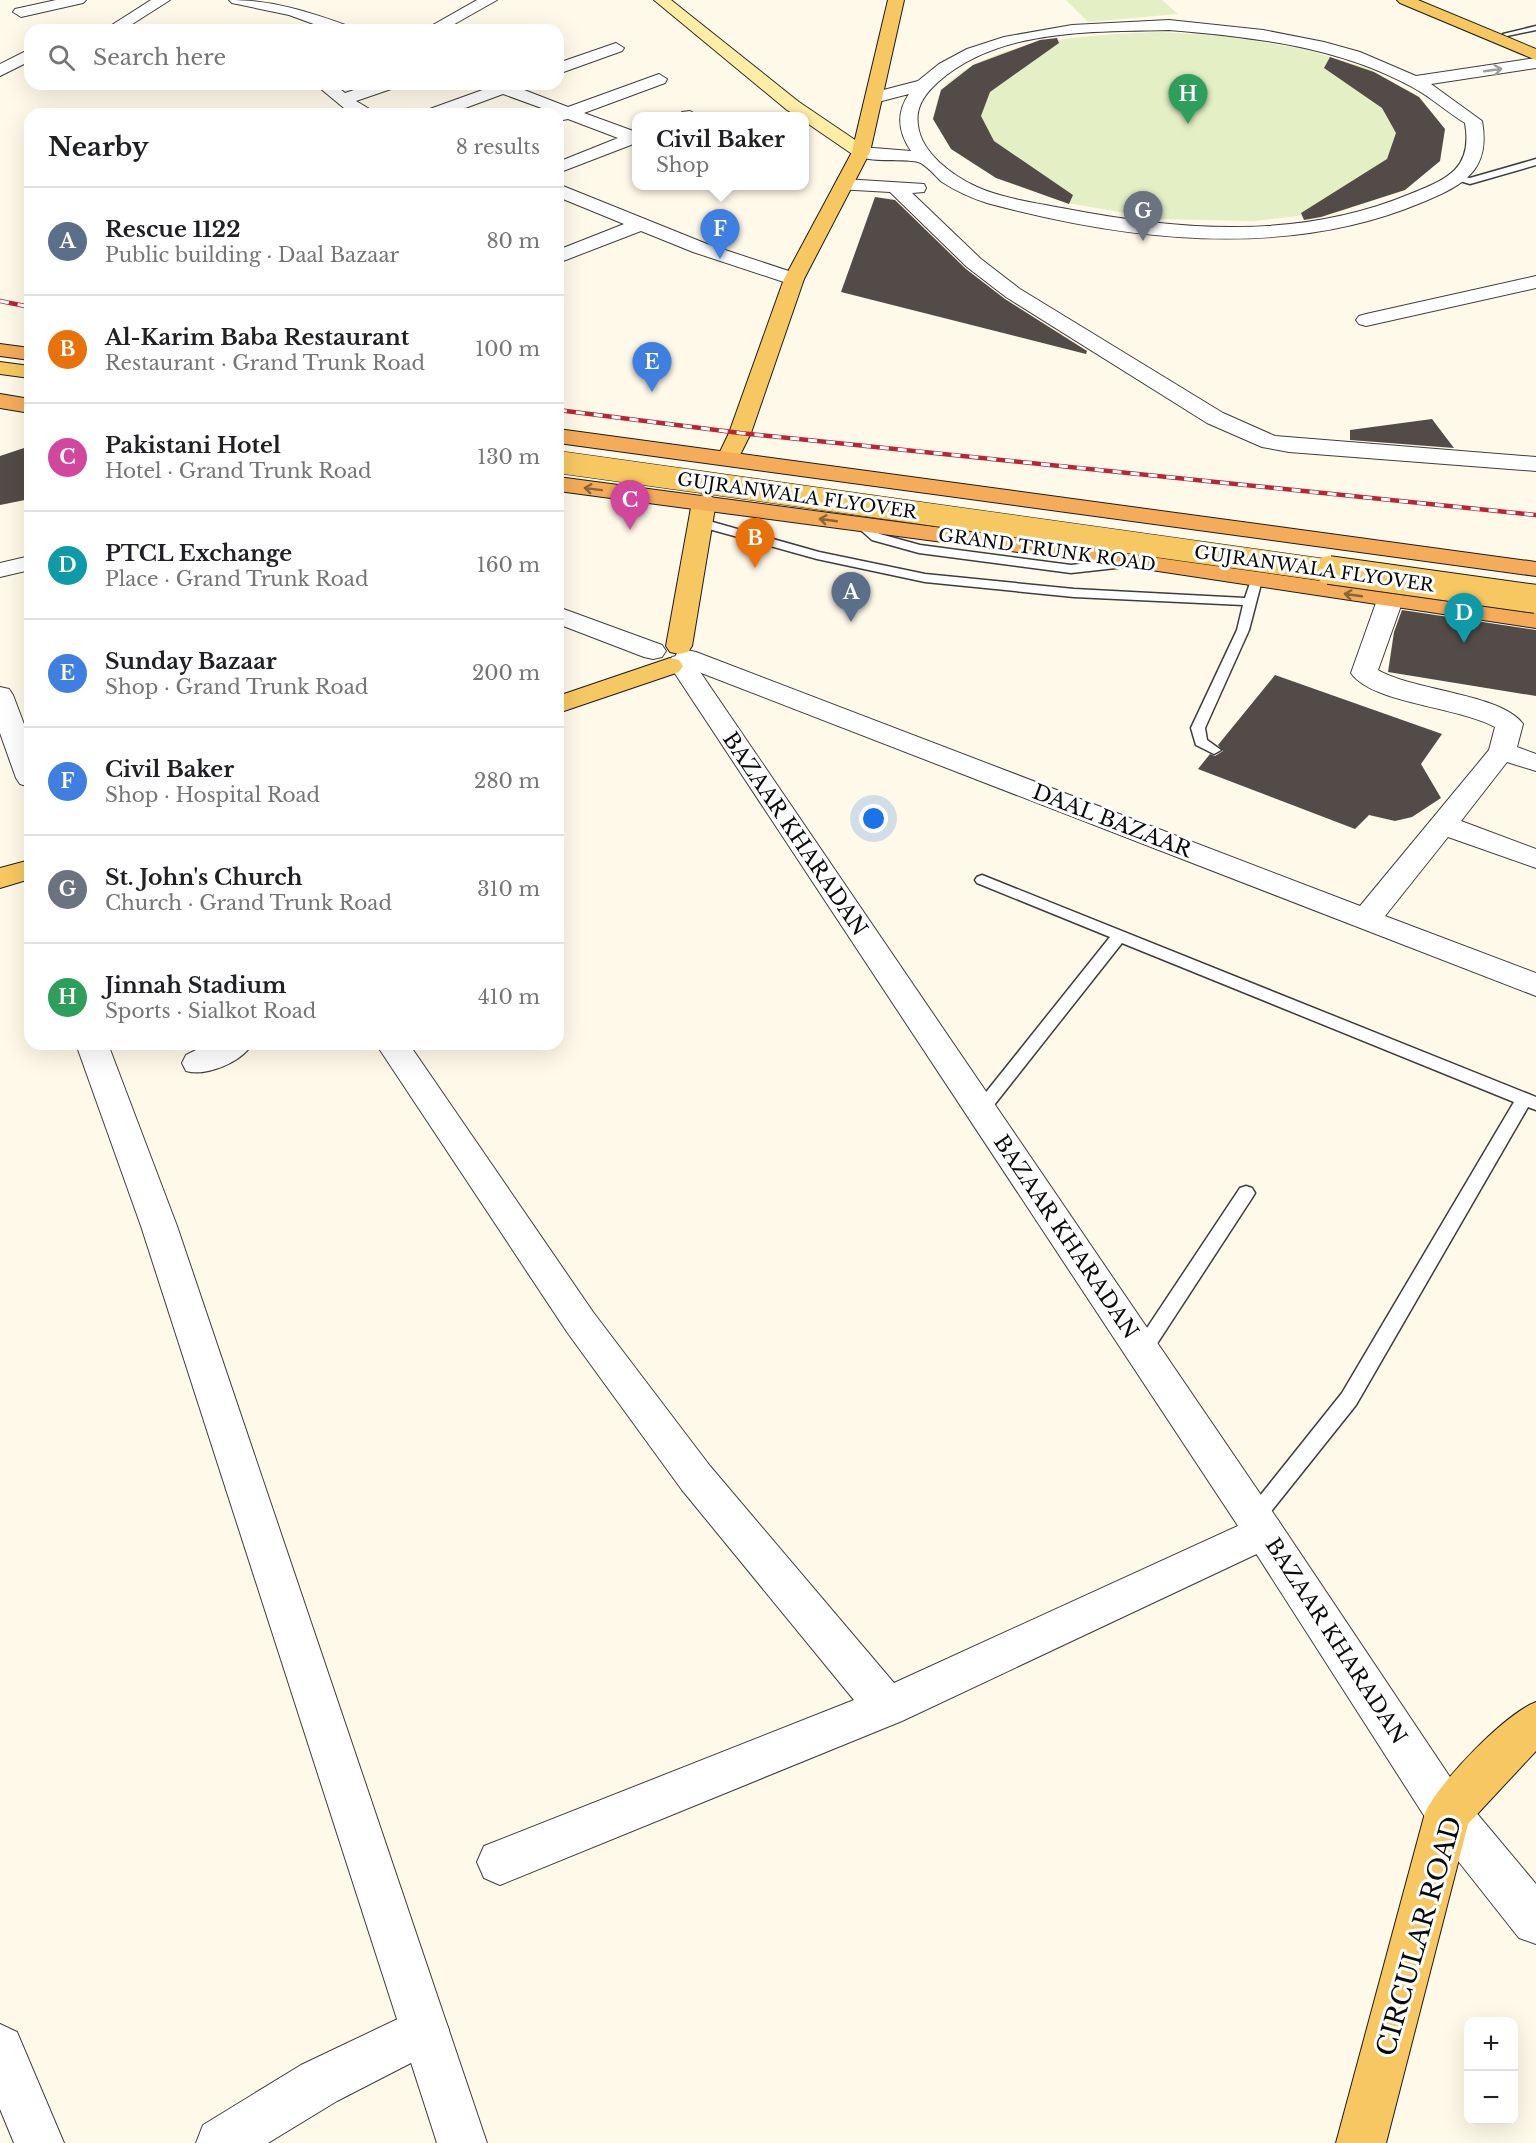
<!DOCTYPE html>
<meta charset="utf-8">
<style>
body{margin:0;font-family:"Libre Baskerville",serif;background:#f2f2f2;color:#202124}
.controls{position:absolute;right:18px;bottom:18px;display:grid;overflow:hidden;border-radius:12px;box-shadow:0 6px 24px #0002}
.controls button{width:54px;height:54px;display:grid;place-items:center;padding:0;border:0;border-bottom:2px solid #e0e0e0;background:#fff;color:#202124;font:30px sans-serif}
.you{position:absolute;left:874px;top:819px;width:21px;height:21px;margin:-15px;border:4px solid #fff;border-radius:50%;background:#1a73e8;box-shadow:0 0 0 9px #1a73e833}
.badge{display:grid;place-items:center;width:39px;height:39px;border-radius:50%;background:#b45309;color:#fff;font-size:20px;font-weight:700}
.pin{position:absolute;translate:-50% -50px;filter:drop-shadow(0 2px 3px #0008)}
.pin::after{content:'';position:absolute;top:32px;width:21px;height:18px;background:inherit;clip-path:polygon(0 0,100% 0,50% 100%)}
.popup{position:absolute;left:632px;top:112px;width:177px;height:78px;box-sizing:border-box;display:grid;place-content:center;border-radius:12px;background:#fff;filter:drop-shadow(0 2px 4px #0005);font-size:20px;white-space:nowrap;color:#757577}
.popup b{font-size:22px;color:#202124}
.popup::after{content:'';position:absolute;left:50%;top:100%;margin-left:-12px;border:12px solid transparent;border-top-color:#fff}
.list{margin:0;padding:0;list-style:none}
h2{display:flex;justify-content:space-between;align-items:center;height:78px;margin:0;padding:0 24px;font-size:26px}
h2 small{font-size:20px;font-weight:400;color:#757577}
.list li{display:grid;grid-template-columns:39px 1fr auto;gap:18px;align-items:center;box-sizing:border-box;height:108px;padding:0 24px;border-top:2px solid #e0e0e0}
.list b{display:block;font-size:22px;white-space:nowrap}
.list p{margin:0;font-size:20px;white-space:nowrap;color:#757577}
.list em{font-size:20px;font-style:normal;color:#757577}
.icon{flex:none;width:33px;height:33px;fill:none;stroke:currentColor;stroke-width:2;stroke-linecap:round;stroke-linejoin:round}
.map{position:relative;flex:none;width:1536px;height:2143px;overflow:hidden}
.search{position:absolute;background:#fff;box-shadow:0 6px 24px #0002;left:24px;top:24px;width:540px;height:66px;display:flex;align-items:center;gap:15px;box-sizing:border-box;padding:0 21px;border-radius:18px;color:#757577;font-size:22px}
.panel{position:absolute;background:#fff;box-shadow:0 6px 24px #0002;left:24px;top:108px;width:540px;height:942px;border-radius:18px}
.map>svg:first-child{display:block}
</style>
<div class="map">
<svg width="1536" height="2143" viewBox="0 0 1536 2143">
<rect width="100%" height="100%" fill="#fff9e9"/>
<path fill="#e4efc6" d="M1066 0H1162L1178 14 1088 22Z
M1160 32 1235 37 1307 50 1370 69 1419 97 1445 129 1440 161 1405 190 1340 211 1254 221 1158 219 1068 203 996 178 951 149 933 119C936 110 937 95 943 88 990 37 1096 35 1160 32Z"/>
<path fill="#534b48" d="M1057 38 1059 43 990 92 981 116 994 141 1073 195 1069 204 996 178 951 149 933 119 941 90 973 65 1040 40Z
M1330 57 1374 72 1419 97 1445 129 1440 161 1405 190 1321 217 1304 220 1301 213 1387 159 1396 133 1382 108 1324 68Z
M875 197 895 200 966 269 1005 299 1087 351 1086 354 841 292Z
M1432 419 1454 448 1350 440V430Z
M30 446V499L0 505V456Z
M1402 610 1536 630V696L1388 672 1394 632Z
M1275 675 1442 734 1421 764 1441 798 1412 817 1395 821 1369 815 1355 829 1198 769 1210 754 1215 756 1223 751 1218 745Z"/>
<g fill="none" stroke-linecap="round" stroke-linejoin="round">
<defs>
<path id="service" d="M1536 26V30L1507 36 1503 34Z
M1536 159V165L1470 184 1453 179 1458 176 1470 178Z
M702 519 819 552 925 574 1074 589 1245 598 1252 577H1260L1262 580 1249 630 1205 728 1207 740 1221 750 1214 754 1196 745 1191 728 1237 630 1243 605 1074 597 925 582 817 559 698 526V520Z
M861 521 880 534 920 545 1071 565 1134 558 1140 562 1134 566 1071 573 919 553 872 540 855 525Z
M982 875 1536 1097V1110L1528 1107 1356 1405 1261 1524 1254 1527 1247 1524 1244 1518 1247 1512 1342 1393 1514 1102 1122 943 987 1114H975L973 1110 975 1106 1110 937 977 883 975 880 977 877Z
M1246 1186 1252 1188 1255 1193 1252 1198 1149 1356 1142 1359 1135 1356 1133 1351 1135 1346 1240 1188Z"/>
<path id="minor" d="M56 0H86L83 3 21 17 13 12 15 9Z
M151 0H170L123 30H104Z
M229 0C273 0 310 12 351 27L353 30H330L289 15 232 3Z
M477 0H497L444 30H424Z
M1169 20 1263 30 1324 42 1360 52 1416 76 1536 58V68L1431 84 1482 121C1491 170 1464 185 1423 202 1286 260 1127 241 987 203 971 198 956 191 942 182 935 176 926 164 918 162 903 158 860 164 852 152L861 147 911 151C898 132 896 113 909 94L874 103 866 98 868 94 918 81 939 64 967 49 1004 37 1072 25ZM1169 30C1252 37 1338 46 1412 87 1431 97 1447 112 1465 123 1473 169 1447 179 1410 194 1300 240 1181 231 1067 209 1037 203 1004 199 977 187 953 176 921 153 918 125 915 107 925 94 938 82 999 28 1093 32 1169 30Z
M616 43 624 48 622 51 558 74V63Z
M30 49V61L0 76V64Z
M659 74 667 79 665 83 584 113 636 132V143L558 173V162L618 138 568 119 558 121V114L503 94 449 114H424L427 110 488 88 484 84H523L519 88 568 107Z
M63 84H89L81 89 65 88Z
M315 84H334L345 93 372 84H396L394 88 356 101 378 114 350 113Z
M690 111 699 116H679L682 112Z
M844 179 924 184 926 188 924 192 912 193 981 259 1020 289 1223 413 1275 436 1536 457V471L1289 452 1262 447 1207 423 1006 297 967 267 890 192 837 189 835 185 837 181Z
M558 184 707 244 801 275 804 279 801 283H787L693 252 641 231 558 263V250L624 224 558 197Z
M1536 276V288L1366 326 1359 324 1356 320 1359 316 1366 314Z
M30 556V570L0 577V563Z
M1390 592 1399 595 1403 600 1378 670C1414 691 1502 694 1523 724L1517 747 1536 754V771L1507 762 1461 821 1536 849V868L1448 837 1385 916 1536 973V996L678 664 674 658 678 652 687 650 696 652 1360 906 1489 750 1495 727C1459 707 1371 703 1351 673L1377 600 1381 595Z
M558 607 662 645 666 651 662 657 653 659 644 657 558 624Z
M208 1044H252C242 1062 206 1077 186 1071L182 1063 186 1055Z
M376 1044H409L593 1312 710 1466 894 1683 1264 1514 1278 1520 1284 1532 1278 1544 902 1721 500 1885 484 1878 477 1862 484 1846 854 1700 682 1490 567 1332Z
M1448 1791 1464 1798 1536 1884V1944L1519 1938 1432 1828 1425 1813 1432 1798Z
M425 2006 442 2013 449 2030 442 2047 337 2101 268 2143H196L203 2125 301 2065Z
M0 2024 17 2032 64 2143H14L0 2109Z"/>
<path id="tertiary" d="M681 655 690 657 694 663 1278 1520 1464 1798 1471 1813 1464 1828 1448 1835 1432 1828 1250 1544 668 663 672 657Z
M0 687 9 689 13 695 30 740V787L20 784 16 778 0 733Z
M76 1044H108L177 1226 487 2143H437L141 1226Z"/>
<path id="secondary" d="M654 0H671L799 102 867 148 870 152 867 156H855L804 121V116H797L787 110Z"/>
<path id="primary" d="M888 0H904L870 152 804 279 751 433 736 463H720L717 458 729 433 784 279 852 152Z
M1397 0H1418L1536 49V60L1400 3Z
M0 362 30 366V378L0 374Z
M704 495 712 497 716 502 692 646 688 652 679 654 670 652 666 646 692 502 696 497Z
M670 658 679 660 683 666 679 672 558 713V696Z
M30 860V879L0 888V868Z
M1536 1702V1751L1468 1824 1386 2143H1336L1425 1813C1439 1782 1505 1714 1536 1702Z"/>
<path id="trunk" d="M0 344 30 348V360L0 356Z
M0 394 30 399V413L0 408Z
M558 429 1536 562V576L558 443Z
M558 477 1138 554 1536 612V628L1138 568 558 491Z"/>
</defs>
<use href="#service" stroke="#3e3e3e" stroke-width="3"/>
<use href="#minor" stroke="#3e3e3e" stroke-width="2"/>
<use href="#tertiary" stroke="#3e3e3e" stroke-width="2"/>
<use href="#secondary" stroke="#2d2d2d" stroke-width="2"/>
<use href="#primary" stroke="#1c1c1c" stroke-width="2"/>
<use href="#trunk" stroke="#1c1c1c" stroke-width="2"/>
<use href="#service" fill="#fff" fill-rule="evenodd"/>
<use href="#minor" fill="#fff" fill-rule="evenodd"/>
<use href="#tertiary" fill="#fff" fill-rule="evenodd"/>
<use href="#secondary" fill="#feeea5" fill-rule="evenodd"/>
<use href="#primary" fill="#f7c861" fill-rule="evenodd"/>
<use href="#trunk" fill="#f5ac5a" fill-rule="evenodd"/>
<defs>
<path id="rail" d="M0 301 30 307
M558 410 740 433 1536 515"/>
</defs>
<use href="#rail" stroke="#b92536" stroke-width="4.5"/>
<use href="#rail" stroke="#fff" stroke-width="3" stroke-dasharray="9" stroke-linecap="butt"/>
<defs>
<path id="primary-bridge-far1" d="M558 462 1340 572"/>
<path id="primary-bridge" d="M1329 570 1536 599"/>
</defs>
<use href="#primary-bridge-far1" stroke="#1c1c1c" stroke-width="23" stroke-linecap="butt"/>
<use href="#primary-bridge" stroke="#1c1c1c" stroke-width="30" stroke-linecap="butt"/>
<use href="#primary-bridge-far1" stroke="#f7c861" stroke-width="22"/>
<use href="#primary-bridge" stroke="#f7c861" stroke-width="28"/>
</g>
<defs><path id="oneway-shaft" d="M-6 0H5M1.5-3L5.5 0L1.5 3" fill="none" stroke-width="1.6" stroke-linecap="round" stroke-linejoin="round" transform="scale(1.5)"/></defs>
<use stroke="#9d9d9d" href="#oneway-shaft" transform="translate(1493 70) rotate(-8)"/>
<g stroke="#8c6436">
<use href="#oneway-shaft" transform="translate(593 489) rotate(-173)"/>
<use href="#oneway-shaft" transform="translate(828 520) rotate(-172)"/>
<use href="#oneway-shaft" transform="translate(1353 595) rotate(-172)"/>
</g>
<g text-anchor="middle" stroke-width="6" stroke-linejoin="round" paint-order="stroke">
<g font-size="18" fill="#0b0b0b" stroke="#fff">
<text transform="translate(797 496) rotate(8)" y="6">GUJRANWALA FLYOVER</text>
<text transform="translate(1047 550) rotate(8)" y="6">GRAND TRUNK ROAD</text>
<text transform="translate(1314 569) rotate(8)" y="6">GUJRANWALA FLYOVER</text>
</g>
<g font-size="21" fill="#0b0b0b" stroke="#fff">
<text transform="translate(1112 821) rotate(21)" y="7">DAAL BAZAAR</text>
<text transform="translate(795 834) rotate(56)" y="7">BAZAAR KHARADAN</text>
<text transform="translate(1066 1237) rotate(56)" y="7">BAZAAR KHARADAN</text>
<text transform="translate(1336 1641) rotate(57)" y="7">BAZAAR KHARADAN</text>
</g>
<g font-size="26" fill="#0b0b0b" stroke="#fff">
<text transform="translate(1419 1936) rotate(-74)" y="9">CIRCULAR ROAD</text>
</g>
</g>
</svg>
<div class="controls">
<button>+</button>
<button>−</button>
</div>
<div class="you"></div>
<div class="pin badge" style="left:851px;top:622px;background:#5c6f8a">A</div>
<div class="pin badge" style="left:755px;top:568px;background:#e8710a">B</div>
<div class="pin badge" style="left:630px;top:530px;background:#d1479c">C</div>
<div class="pin badge" style="left:1464px;top:643px;background:#0f9aa8">D</div>
<div class="pin badge" style="left:652px;top:392px;background:#3f7fe0">E</div>
<div class="pin badge" style="left:720px;top:259px;background:#3f7fe0">F</div>
<div class="popup"><b>Civil Baker</b>Shop</div>
<div class="pin badge" style="left:1143px;top:241px;background:#6b7280">G</div>
<div class="pin badge" style="left:1188px;top:124px;background:#2e9e5b">H</div>
<div class="search"><svg class="icon" aria-label="search" viewBox="0 0 24 24"><circle cx="10" cy="10" r="6"/><path d="M15 15l6 6"/></svg>Search here</div>
<section class="panel">
<h2>Nearby<small>8 results</small></h2>
<ul class="list">
<li><span class="badge" style="background:#5c6f8a">A</span><div><b>Rescue 1122</b><p>Public building · Daal Bazaar</p></div><em>80 m</em></li>
<li><span class="badge" style="background:#e8710a">B</span><div><b>Al-Karim Baba Restaurant</b><p>Restaurant · Grand Trunk Road</p></div><em>100 m</em></li>
<li><span class="badge" style="background:#d1479c">C</span><div><b>Pakistani Hotel</b><p>Hotel · Grand Trunk Road</p></div><em>130 m</em></li>
<li><span class="badge" style="background:#0f9aa8">D</span><div><b>PTCL Exchange</b><p>Place · Grand Trunk Road</p></div><em>160 m</em></li>
<li><span class="badge" style="background:#3f7fe0">E</span><div><b>Sunday Bazaar</b><p>Shop · Grand Trunk Road</p></div><em>200 m</em></li>
<li><span class="badge" style="background:#3f7fe0">F</span><div><b>Civil Baker</b><p>Shop · Hospital Road</p></div><em>280 m</em></li>
<li><span class="badge" style="background:#6b7280">G</span><div><b>St. John's Church</b><p>Church · Grand Trunk Road</p></div><em>310 m</em></li>
<li><span class="badge" style="background:#2e9e5b">H</span><div><b>Jinnah Stadium</b><p>Sports · Sialkot Road</p></div><em>410 m</em></li>
</ul>
</section>
</div>
